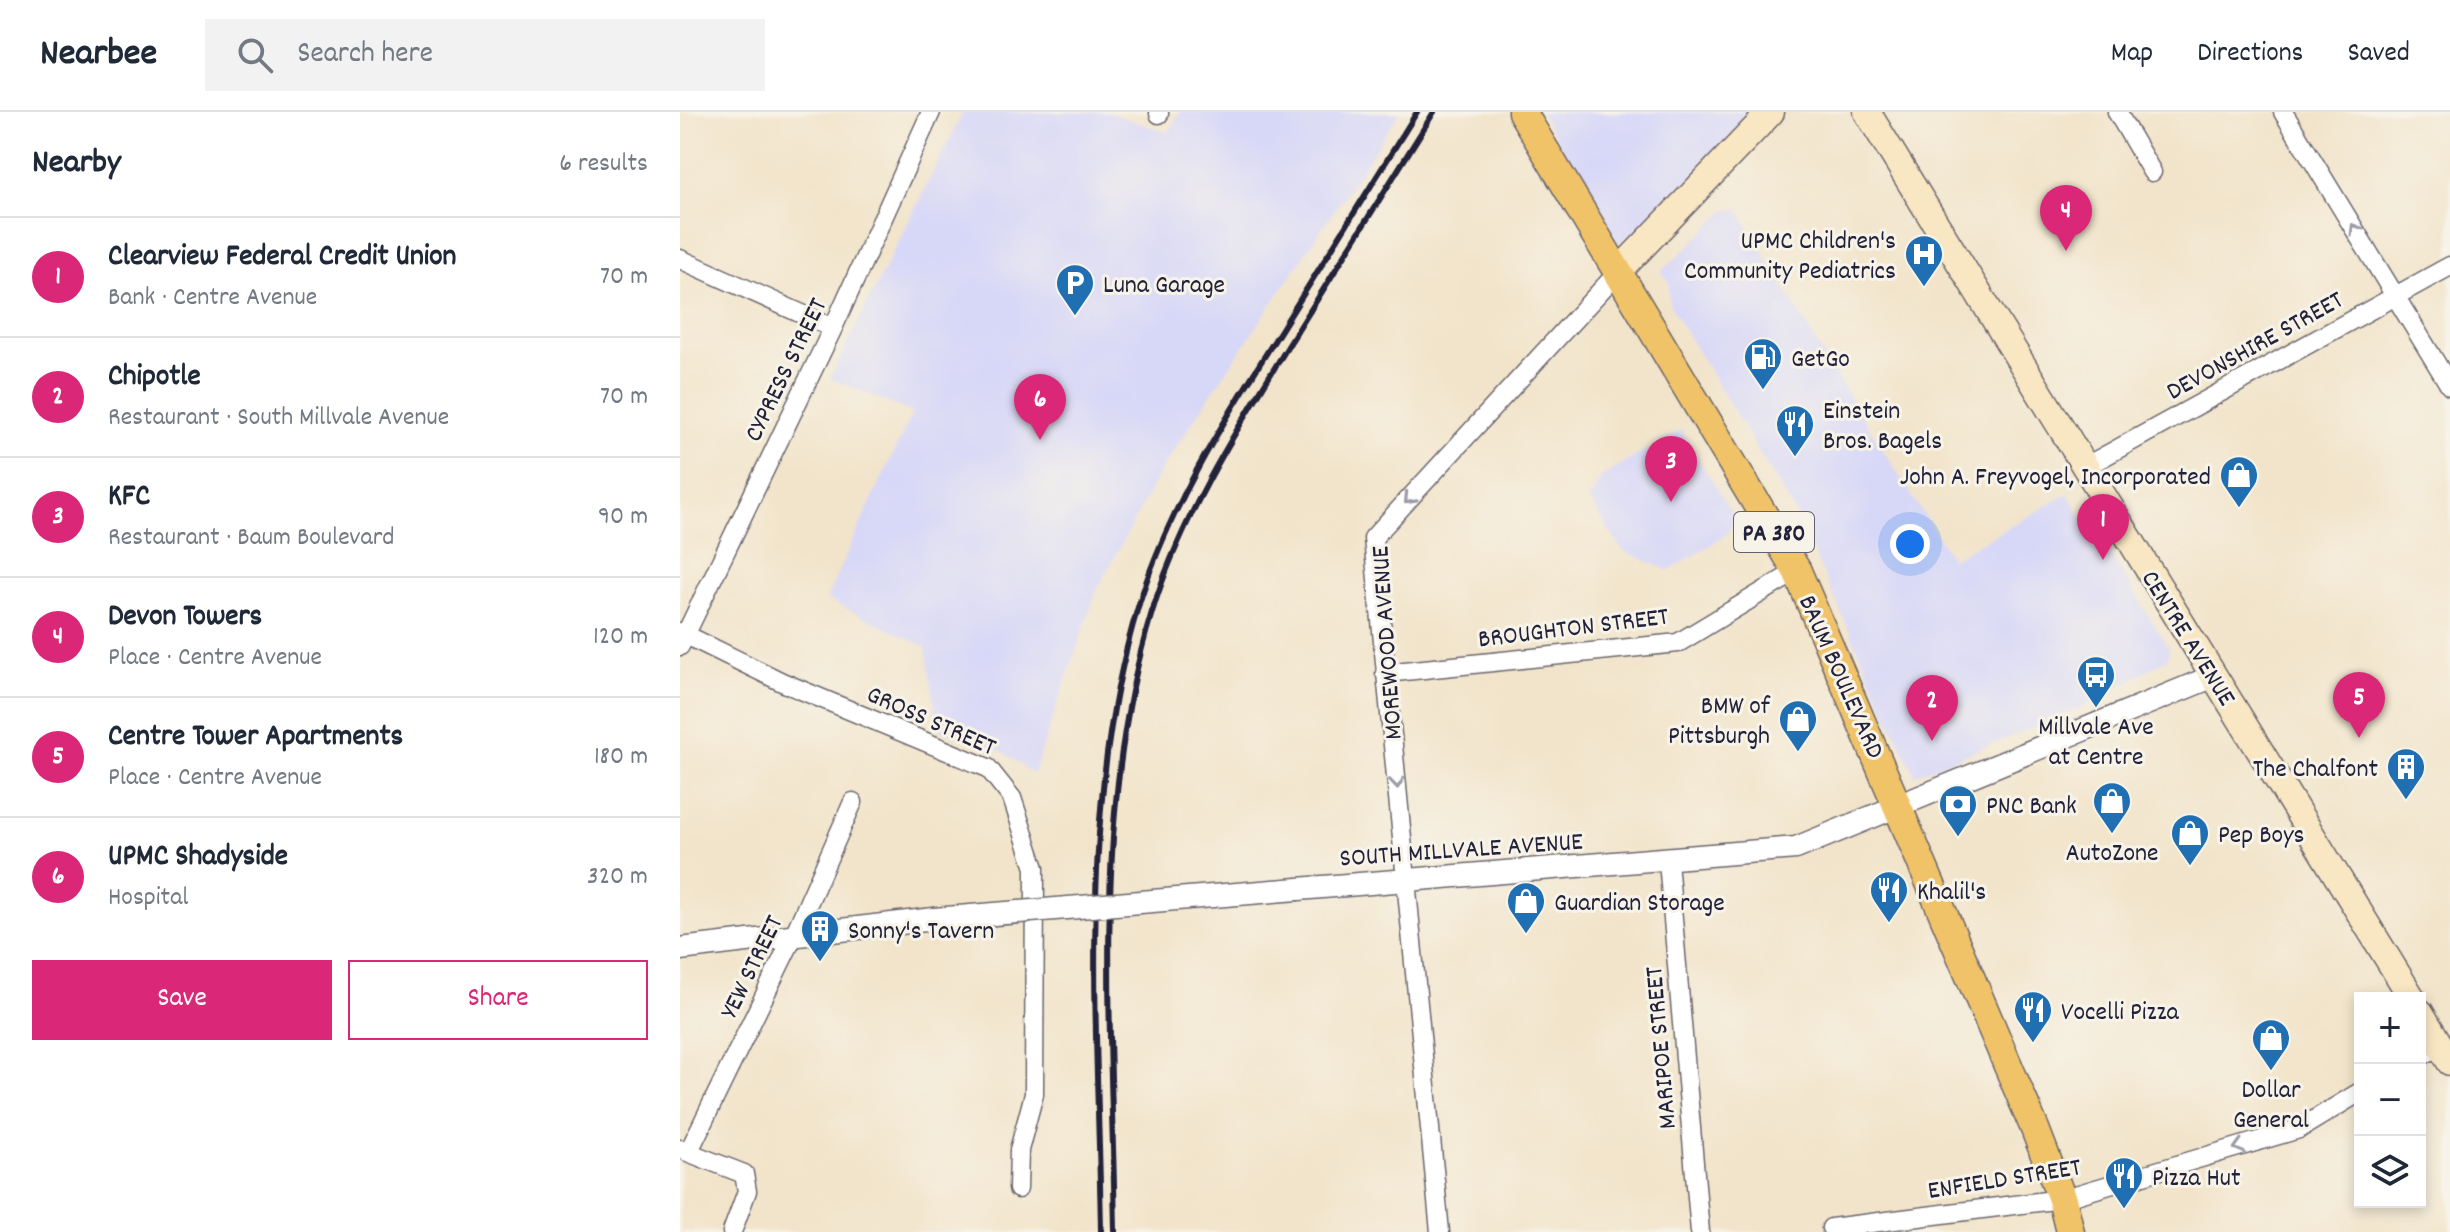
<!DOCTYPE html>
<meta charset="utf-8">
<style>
body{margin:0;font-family:Dekko,sans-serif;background:#f2f2f3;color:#1f2937}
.controls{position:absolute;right:24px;bottom:24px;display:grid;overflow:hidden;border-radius:0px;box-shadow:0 4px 12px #0003}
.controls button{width:72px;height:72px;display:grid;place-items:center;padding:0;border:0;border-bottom:2px solid #e0e1e3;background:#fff;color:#1f2937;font:40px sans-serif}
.you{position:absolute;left:1230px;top:432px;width:28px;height:28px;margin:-20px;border:6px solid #fff;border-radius:50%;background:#1a73e8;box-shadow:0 0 0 12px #1a73e833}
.badge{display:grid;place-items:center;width:52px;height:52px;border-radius:50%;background:#db2777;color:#fff;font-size:26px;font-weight:700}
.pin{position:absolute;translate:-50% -66px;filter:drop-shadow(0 2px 4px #0008)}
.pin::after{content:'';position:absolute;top:42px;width:28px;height:24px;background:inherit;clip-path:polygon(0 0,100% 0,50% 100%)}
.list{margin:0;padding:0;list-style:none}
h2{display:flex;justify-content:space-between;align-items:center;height:104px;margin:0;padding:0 32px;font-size:34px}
h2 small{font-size:26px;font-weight:400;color:#747a83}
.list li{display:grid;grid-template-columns:52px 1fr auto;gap:24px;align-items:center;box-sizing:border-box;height:120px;padding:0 32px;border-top:2px solid #e0e1e3}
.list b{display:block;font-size:30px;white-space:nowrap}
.list p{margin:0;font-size:26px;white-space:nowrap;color:#747a83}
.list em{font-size:26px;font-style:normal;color:#747a83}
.actions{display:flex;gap:16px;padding:24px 32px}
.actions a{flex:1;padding:18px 0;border:2px solid #db2777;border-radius:0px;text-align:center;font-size:28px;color:#db2777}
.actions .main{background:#db2777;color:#fff}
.icon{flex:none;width:44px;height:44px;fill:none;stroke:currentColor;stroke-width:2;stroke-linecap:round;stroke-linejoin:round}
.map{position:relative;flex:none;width:1770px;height:1120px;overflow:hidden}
header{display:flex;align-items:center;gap:48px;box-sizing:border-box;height:112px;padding:0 40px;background:#fff;border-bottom:2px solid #e0e1e3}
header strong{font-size:38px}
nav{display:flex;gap:44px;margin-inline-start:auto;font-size:28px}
.search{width:560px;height:72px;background:#f2f2f3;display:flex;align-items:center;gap:20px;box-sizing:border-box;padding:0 28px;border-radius:0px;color:#747a83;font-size:30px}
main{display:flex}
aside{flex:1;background:#fff}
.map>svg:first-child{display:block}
</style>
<header>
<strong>Nearbee</strong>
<div class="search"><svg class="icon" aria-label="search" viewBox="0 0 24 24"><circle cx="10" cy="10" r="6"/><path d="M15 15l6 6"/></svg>Search here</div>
<nav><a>Map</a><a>Directions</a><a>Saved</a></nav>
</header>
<main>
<aside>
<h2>Nearby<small>6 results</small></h2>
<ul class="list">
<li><span class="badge">1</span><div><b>Clearview Federal Credit Union</b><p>Bank · Centre Avenue</p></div><em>70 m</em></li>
<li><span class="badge">2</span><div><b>Chipotle</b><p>Restaurant · South Millvale Avenue</p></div><em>70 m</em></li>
<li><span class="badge">3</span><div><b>KFC</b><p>Restaurant · Baum Boulevard</p></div><em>90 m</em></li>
<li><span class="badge">4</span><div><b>Devon Towers</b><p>Place · Centre Avenue</p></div><em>120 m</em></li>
<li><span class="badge">5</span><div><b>Centre Tower Apartments</b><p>Place · Centre Avenue</p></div><em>180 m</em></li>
<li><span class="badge">6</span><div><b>UPMC Shadyside</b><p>Hospital</p></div><em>320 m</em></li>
</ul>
<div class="actions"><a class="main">Save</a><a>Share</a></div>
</aside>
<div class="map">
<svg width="1770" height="1120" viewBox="0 0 1770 1120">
<rect width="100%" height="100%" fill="#f7f3e8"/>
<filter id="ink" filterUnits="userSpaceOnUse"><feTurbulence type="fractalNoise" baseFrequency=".0125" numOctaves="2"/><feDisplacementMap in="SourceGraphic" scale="16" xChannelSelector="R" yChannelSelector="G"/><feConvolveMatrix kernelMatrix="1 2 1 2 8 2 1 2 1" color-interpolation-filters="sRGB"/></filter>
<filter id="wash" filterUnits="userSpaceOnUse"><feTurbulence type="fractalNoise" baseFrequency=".006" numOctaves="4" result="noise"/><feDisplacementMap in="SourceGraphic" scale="32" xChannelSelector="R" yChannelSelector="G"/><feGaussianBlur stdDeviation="1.8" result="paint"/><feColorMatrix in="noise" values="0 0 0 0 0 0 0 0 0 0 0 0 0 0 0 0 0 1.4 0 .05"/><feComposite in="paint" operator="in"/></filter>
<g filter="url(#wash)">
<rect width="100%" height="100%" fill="#f2e4ca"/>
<path fill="#d7d7f8" d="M283 0H428L488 21 499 0H607L618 6 621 0H720L482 356 417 478 353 663 325 641 258 617 246 535 146 487 232 301 150 266Z
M860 0H1074L943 139Z
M1058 97 1150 254 1272 447 1388 382 1406 412 1411 410 1489 537 1488 546 1402 596 1235 663 1115 400 989 192V171L981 160 1047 98Z
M1001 318 1056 408 1046 423 989 459 942 438 909 388 922 364Z"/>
</g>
<g filter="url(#ink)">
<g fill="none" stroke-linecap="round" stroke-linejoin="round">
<defs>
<path id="minor" d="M1437 0 1472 60
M1603 0 1770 274
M479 2V0
M0 147 153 216
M1403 356 1770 154
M0 520 102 570 308 656 332 686 355 756 354 982 339 1038 338 1077
M0 534 153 216 251 0
M705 561 998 531 1117 459
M988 749 1020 1120
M1740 945 1760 933
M0 1037 64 1062 67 1079 52 1120
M9 1039 114 823 173 690
M1151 1116 1382 1087 1619 1017 1680 980
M760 1120 693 426 937 161"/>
<path id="tertiary" d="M618 777 1116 736 1534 564
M0 837 254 807"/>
<path id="secondary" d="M1187 0 1732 886
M937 161 1091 0
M1740 900 1770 950"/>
<path id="primary" d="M842 0 1117 459 1355 1017 1382 1087 1390 1120"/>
</defs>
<use href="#minor" stroke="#6b666d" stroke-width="21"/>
<use href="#tertiary" stroke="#6b666d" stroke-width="25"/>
<use href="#secondary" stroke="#6b666d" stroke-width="29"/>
<use href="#primary" stroke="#6b666d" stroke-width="31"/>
<use href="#minor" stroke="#fff" stroke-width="18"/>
<use href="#tertiary" stroke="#fff" stroke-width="22"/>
<use href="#secondary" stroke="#f9e7c3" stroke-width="26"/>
<use href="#primary" stroke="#f1c369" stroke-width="28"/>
<path stroke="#22223b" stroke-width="6" d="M421 1120C418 912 397 696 458 495 487 399 543 310 596 226 643 151 690 75 737 0
M435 1120C432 915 411 699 472 500 501 405 558 315 610 231 658 154 706 77 754 0"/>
<defs>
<path id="tertiary-bridge" d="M254 807 618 777"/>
</defs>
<use href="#tertiary-bridge" stroke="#6b666d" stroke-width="25" stroke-linecap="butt"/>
<use href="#tertiary-bridge" stroke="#fff" stroke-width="22"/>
</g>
<defs><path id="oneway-chevron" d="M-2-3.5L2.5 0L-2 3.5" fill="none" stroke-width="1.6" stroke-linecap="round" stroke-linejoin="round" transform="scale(2)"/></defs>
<g stroke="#9c9ca7">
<use href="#oneway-chevron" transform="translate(1675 117) rotate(-121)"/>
<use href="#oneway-chevron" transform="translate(729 387) rotate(133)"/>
<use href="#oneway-chevron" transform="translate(717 671) rotate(84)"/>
<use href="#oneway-chevron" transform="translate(1559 1035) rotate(164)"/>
</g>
</g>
<defs>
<symbol id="hospital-pin" viewBox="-11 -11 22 30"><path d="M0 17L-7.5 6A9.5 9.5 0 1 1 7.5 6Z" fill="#1f6fb2" stroke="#f7f3e8"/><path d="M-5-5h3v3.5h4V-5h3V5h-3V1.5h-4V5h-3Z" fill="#fff"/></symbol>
<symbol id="parking-pin" viewBox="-11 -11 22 30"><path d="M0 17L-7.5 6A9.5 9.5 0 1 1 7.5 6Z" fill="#1f6fb2" stroke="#f7f3e8"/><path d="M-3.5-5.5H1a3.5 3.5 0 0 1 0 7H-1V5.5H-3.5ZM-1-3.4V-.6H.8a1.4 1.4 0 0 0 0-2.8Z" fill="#fff"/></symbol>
<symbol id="fuel-pin" viewBox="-11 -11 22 30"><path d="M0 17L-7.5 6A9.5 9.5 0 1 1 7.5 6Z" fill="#1f6fb2" stroke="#f7f3e8"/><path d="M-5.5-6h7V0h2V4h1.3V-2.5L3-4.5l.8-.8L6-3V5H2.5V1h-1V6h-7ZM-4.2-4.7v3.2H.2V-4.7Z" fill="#fff"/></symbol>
<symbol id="restaurant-pin" viewBox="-11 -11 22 30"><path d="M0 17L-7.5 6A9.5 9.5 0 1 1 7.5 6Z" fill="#1f6fb2" stroke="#f7f3e8"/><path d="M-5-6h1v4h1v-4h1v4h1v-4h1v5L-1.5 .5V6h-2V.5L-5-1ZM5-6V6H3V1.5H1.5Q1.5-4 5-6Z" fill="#fff"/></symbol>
<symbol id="shop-pin" viewBox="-11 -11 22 30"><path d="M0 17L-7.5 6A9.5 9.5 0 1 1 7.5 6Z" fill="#1f6fb2" stroke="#f7f3e8"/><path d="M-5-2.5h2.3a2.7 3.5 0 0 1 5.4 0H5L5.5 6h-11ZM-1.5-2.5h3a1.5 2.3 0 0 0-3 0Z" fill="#fff"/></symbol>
<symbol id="bus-pin" viewBox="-11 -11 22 30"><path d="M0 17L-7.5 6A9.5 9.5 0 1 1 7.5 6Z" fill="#1f6fb2" stroke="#f7f3e8"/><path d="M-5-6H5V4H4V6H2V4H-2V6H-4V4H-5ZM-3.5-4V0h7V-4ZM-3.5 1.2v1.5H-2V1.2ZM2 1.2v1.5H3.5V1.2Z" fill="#fff"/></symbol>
<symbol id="building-pin" viewBox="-11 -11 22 30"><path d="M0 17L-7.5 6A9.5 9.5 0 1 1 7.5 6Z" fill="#1f6fb2" stroke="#f7f3e8"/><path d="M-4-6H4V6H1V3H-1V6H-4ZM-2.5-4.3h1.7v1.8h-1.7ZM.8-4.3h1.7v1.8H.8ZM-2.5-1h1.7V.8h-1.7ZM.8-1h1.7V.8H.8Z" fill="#fff"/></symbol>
<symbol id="bank-pin" viewBox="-11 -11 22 30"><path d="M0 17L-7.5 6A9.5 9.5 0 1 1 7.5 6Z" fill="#1f6fb2" stroke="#f7f3e8"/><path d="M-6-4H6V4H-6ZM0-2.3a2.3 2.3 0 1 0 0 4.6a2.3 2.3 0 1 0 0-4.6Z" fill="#fff"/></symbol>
</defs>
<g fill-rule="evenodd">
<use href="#hospital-pin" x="1222" y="120" width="44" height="60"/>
<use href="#parking-pin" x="373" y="149" width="44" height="60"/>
<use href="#fuel-pin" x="1061" y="223" width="44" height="60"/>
<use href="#restaurant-pin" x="1093" y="290" width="44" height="60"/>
<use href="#shop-pin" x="1537" y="341" width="44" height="60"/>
<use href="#bus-pin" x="1394" y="541" width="44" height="60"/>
<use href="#shop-pin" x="1096" y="585" width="44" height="60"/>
<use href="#building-pin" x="1704" y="633" width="44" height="60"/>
<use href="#shop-pin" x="1410" y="667" width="44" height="60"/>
<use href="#bank-pin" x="1256" y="670" width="44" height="60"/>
<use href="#shop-pin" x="1488" y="699" width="44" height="60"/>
<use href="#restaurant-pin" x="1187" y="756" width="44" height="60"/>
<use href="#shop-pin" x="824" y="767" width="44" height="60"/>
<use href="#building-pin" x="118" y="795" width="44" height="60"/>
<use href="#restaurant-pin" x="1331" y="876" width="44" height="60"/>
<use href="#shop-pin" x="1569" y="904" width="44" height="60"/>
<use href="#restaurant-pin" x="1422" y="1042" width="44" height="60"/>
</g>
<g text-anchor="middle" stroke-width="6" stroke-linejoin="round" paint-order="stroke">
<rect fill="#f7f3e8" stroke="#62616f" stroke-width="2" x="1054" y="400" width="80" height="40" rx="6"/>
<g font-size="24" font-weight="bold" fill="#22223b">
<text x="1094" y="428">PA 380</text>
</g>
<g font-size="26" fill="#22223b" stroke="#f7f3e8" text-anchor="start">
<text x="1216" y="136" text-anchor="end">UPMC Children's<tspan x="1216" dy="30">Community Pediatrics</tspan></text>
<text x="423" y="180">Luna Garage</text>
<text x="1111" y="254">GetGo</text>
<text x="1143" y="306">Einstein<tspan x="1143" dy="30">Bros. Bagels</tspan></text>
<text x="1531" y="372" text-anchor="end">John A. Freyvogel, Incorporated</text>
<text x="1090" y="601" text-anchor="end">BMW of<tspan x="1090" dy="30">Pittsburgh</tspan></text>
<text x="1416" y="622" text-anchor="middle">Millvale Ave<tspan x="1416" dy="30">at Centre</tspan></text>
<text x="1698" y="664" text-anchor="end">The Chalfont</text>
<text x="1306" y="701">PNC Bank</text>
<text x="1538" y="730">Pep Boys</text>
<text x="1432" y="748" text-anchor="middle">AutoZone</text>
<text x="1237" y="787">Khalil's</text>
<text x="874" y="798">Guardian Storage</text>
<text x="168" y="826">Sonny's Tavern</text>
<text x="1381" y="907">Vocelli Pizza</text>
<text x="1591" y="985" text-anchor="middle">Dollar<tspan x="1591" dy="30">General</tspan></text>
<text x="1472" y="1073">Pizza Hut</text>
</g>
<g font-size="26" fill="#22223b" stroke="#f7f3e8">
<text transform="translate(1574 232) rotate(-29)" y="9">DEVONSHIRE STREET</text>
<text transform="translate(104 257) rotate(-64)" y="9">CYPRESS STREET</text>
<text transform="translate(893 514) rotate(-7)" y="9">BROUGHTON STREET</text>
<text transform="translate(1510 525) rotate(58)" y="9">CENTRE AVENUE</text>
<text transform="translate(705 531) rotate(-94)" y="9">MOREWOOD AVENUE</text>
<text transform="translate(1163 564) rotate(66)" y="9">BAUM BOULEVARD</text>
<text transform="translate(252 607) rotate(24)" y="9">GROSS STREET</text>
<text transform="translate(781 736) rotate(-4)" y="9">SOUTH MILLVALE AVENUE</text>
<text transform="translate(70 854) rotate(-64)" y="9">YEW STREET</text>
<text transform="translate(979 936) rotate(-95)" y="9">MARIPOE STREET</text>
<text transform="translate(1324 1065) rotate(-9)" y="9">ENFIELD STREET</text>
</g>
</g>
</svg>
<div class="controls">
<button>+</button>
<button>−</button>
<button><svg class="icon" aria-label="layers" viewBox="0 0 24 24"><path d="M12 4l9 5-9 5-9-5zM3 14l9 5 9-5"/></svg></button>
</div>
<div class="you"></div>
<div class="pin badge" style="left:1423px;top:448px">1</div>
<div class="pin badge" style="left:1252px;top:629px">2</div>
<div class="pin badge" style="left:991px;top:390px">3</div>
<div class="pin badge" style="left:1386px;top:139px">4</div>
<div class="pin badge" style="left:1679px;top:626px">5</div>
<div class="pin badge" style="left:360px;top:328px">6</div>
</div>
</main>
